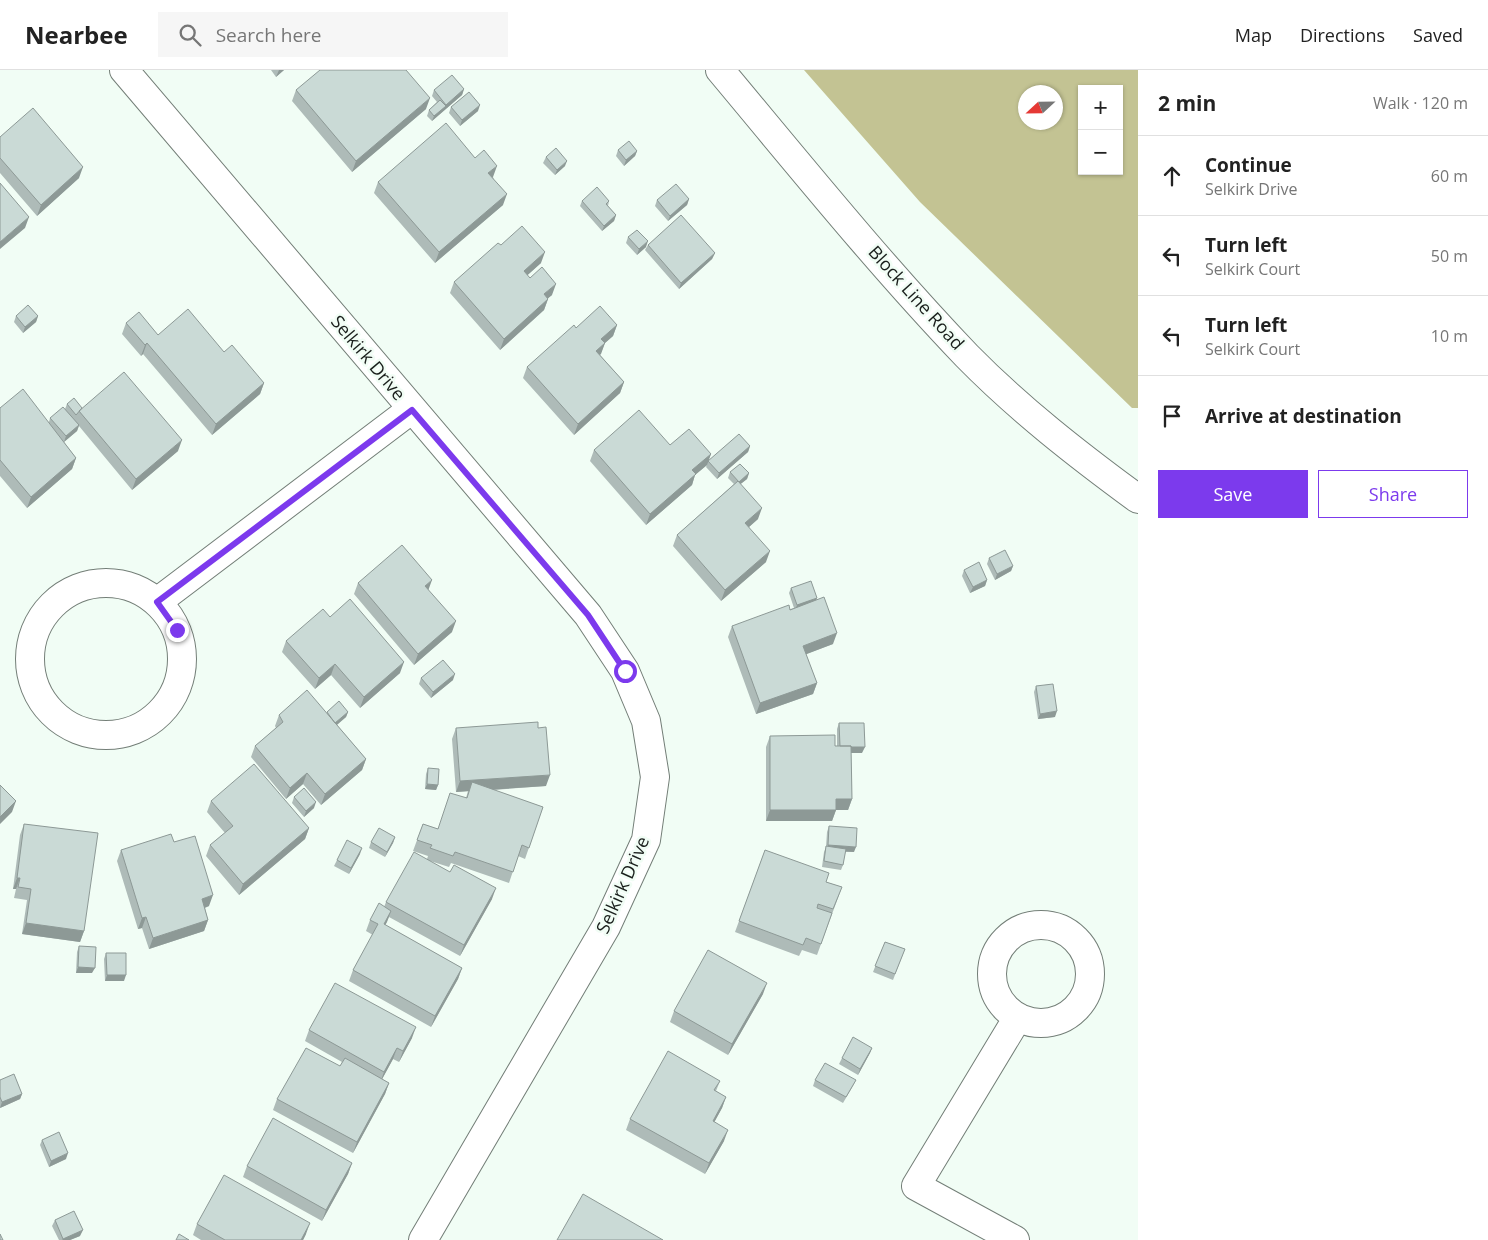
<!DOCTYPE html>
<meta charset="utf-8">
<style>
body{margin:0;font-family:"Open Sans",sans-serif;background:#f6f6f6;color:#222}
.controls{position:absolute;right:15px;top:15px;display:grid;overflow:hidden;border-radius:0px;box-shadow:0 1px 4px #0004}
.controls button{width:45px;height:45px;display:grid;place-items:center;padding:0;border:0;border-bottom:1px solid #e0e0e0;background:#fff;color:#222;font:25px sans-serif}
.compass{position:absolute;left:1018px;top:15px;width:45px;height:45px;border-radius:50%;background:#fff;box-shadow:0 1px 4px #0004;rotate:248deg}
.stop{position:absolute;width:15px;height:15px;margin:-11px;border:4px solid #7c3aed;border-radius:50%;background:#fff}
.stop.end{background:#7c3aed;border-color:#fff;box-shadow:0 1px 5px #0008}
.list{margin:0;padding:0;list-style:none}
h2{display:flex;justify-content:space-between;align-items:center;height:65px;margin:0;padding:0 20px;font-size:21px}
h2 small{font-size:16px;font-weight:400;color:#767676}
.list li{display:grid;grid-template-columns:32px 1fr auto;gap:15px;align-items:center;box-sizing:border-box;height:80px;padding:0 20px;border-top:1px solid #e0e0e0}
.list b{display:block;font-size:19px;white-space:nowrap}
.list p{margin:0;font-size:16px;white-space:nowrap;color:#767676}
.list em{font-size:16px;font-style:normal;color:#767676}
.actions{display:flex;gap:10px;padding:15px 20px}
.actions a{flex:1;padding:11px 0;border:1px solid #7c3aed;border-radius:0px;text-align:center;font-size:18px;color:#7c3aed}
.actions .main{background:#7c3aed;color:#fff}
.icon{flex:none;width:28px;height:28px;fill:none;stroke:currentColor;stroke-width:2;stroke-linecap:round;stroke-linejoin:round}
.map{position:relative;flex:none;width:1138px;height:1170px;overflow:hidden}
header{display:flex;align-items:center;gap:30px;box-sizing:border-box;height:70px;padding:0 25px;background:#fff;border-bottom:1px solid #e0e0e0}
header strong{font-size:24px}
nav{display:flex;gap:28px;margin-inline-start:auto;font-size:18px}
.search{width:350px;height:45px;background:#f6f6f6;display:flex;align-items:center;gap:12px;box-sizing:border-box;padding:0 18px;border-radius:0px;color:#767676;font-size:19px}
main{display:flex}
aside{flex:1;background:#fff}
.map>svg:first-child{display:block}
</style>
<header>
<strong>Nearbee</strong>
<div class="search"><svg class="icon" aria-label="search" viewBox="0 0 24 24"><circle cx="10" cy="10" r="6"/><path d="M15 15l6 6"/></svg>Search here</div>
<nav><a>Map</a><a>Directions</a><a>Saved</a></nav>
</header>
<main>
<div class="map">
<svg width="1138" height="1170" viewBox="0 0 1138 1170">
<rect width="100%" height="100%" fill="#f1fdf5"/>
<path fill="#c3c393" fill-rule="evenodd" d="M804 0H1138V338H1132L920 132ZM1082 19H1119V101H1082ZM1026 22H1056V52H1026Z"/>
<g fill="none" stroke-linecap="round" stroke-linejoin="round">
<defs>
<path id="minor" d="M124 0 588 545 625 601 646 651 655 707 646 770 606 857 423 1170
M720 0C801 97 880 195 967 286 1019 339 1078 385 1138 429
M30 589a76 76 0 1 1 152 0a76 76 0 1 1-152 0Z
M157 532 412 339
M992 904a49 49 0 1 1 98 0a49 49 0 1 1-98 0Z
M1015 1170 916 1116 1018 947"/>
</defs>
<use href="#minor" stroke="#737e77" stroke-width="30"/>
<use href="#minor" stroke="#fff" stroke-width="28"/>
</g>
<path fill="#aebbb8" d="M271 0H284L276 7Z
M464 19 462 25 432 51 427 46 429 40 437 32 432 26 434 20Z
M296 20 426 39 352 102 292 31Z
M451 37 478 41 460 56 449 43Z
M0 67 79 108 37 146 0 103Z
M618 80 637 81 635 86 624 96 616 86Z
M546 87 565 96 555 105 543 93Z
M475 88 493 107 503 135 435 193 374 123 378 112Z
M689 129 687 135 668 151 655 136 657 130Z
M582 131H609L608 136 616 145 614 151 602 161 580 136Z
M628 167 646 177 637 185 626 173Z
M501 175 541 193 527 205 530 208 552 225 548 228V229L544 240 500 280 450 223 454 212Z
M648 175 715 183 712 189 679 219 645 180Z
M16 246H38L36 252 23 263 14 252Z
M126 253 158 265 224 282 264 313 260 324 212 365 143 284 141 286 122 264Z
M617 255 613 266 605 273 600 285 624 312 620 323 574 365 523 308 527 297 576 258Z
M67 334 82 338 178 381 132 420 79 356 77 361 64 372 76 388 72 399 27 438 0 406V338L49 352 50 348 65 339Z
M670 375 711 384 708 391 750 376 748 382 717 409 706 397 707 395 695 405 692 415 646 455 590 391 594 380Z
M730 402 749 403 747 409 740 414 758 449 749 457 766 492 721 531 673 476 677 465 734 414 728 408Z
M989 488 1013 496 1011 501 995 510 987 494Z
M964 500 987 510 985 516 970 523 962 506Z
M358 513 452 562 414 595 354 524Z
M791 518 817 530 833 574 806 584 817 613 813 624 756 644 728 567 732 556 794 538 789 523Z
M330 547 400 603 360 638 331 605 315 619 282 582 286 571Z
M421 608 453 610 431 628 419 614Z
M1036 616 1055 647 1038 649 1034 622Z
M348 642 346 647 337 655 366 689 362 700 321 735 303 714 286 729 251 687 255 676 276 658 275 656 279 645Z
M839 653 862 683H851L852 729 848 740H836L832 751H766V677L770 666 837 676V659Z
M456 658H538L546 716 493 720 543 737 525 789 518 786 509 813 451 793 449 797 427 790 492 829 460 886 389 847 385 855 462 898 458 909 431 957 349 911 353 900 373 865 366 861 370 850 384 837 386 832 427 789 428 786 413 781 423 754 438 759 466 728 468 721 456 722 452 669Z
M428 698 438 715 436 720 425 719 426 704Z
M294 727 314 738 304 747 292 733Z
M211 731 309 758 305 769 239 825 206 786 210 775 225 763 207 742Z
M24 754 84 861 80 872 22 864 27 830 14 828 16 819H13L20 765Z
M829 756 854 782H845L843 795 841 800 822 797 824 782 826 777 827 762Z
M395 767 393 773 385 787 369 778 371 772Z
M174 772 209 836 205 838 208 850 204 861 149 879 142 858 138 859 117 791 121 780Z
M765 780 826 812 842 817 817 885 802 880 799 886 735 862Z
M360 784 349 804 334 796 337 790Z
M885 872 905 879 893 910 873 902Z
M79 876 92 903H76L77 882Z
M106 883 124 911H105L104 889Z
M763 924 728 985 670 952 674 941Z
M309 960 412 968 399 992 393 989 382 1009 389 1013 385 1024 353 1083 273 1040 277 1029 340 996 342 992 305 971Z
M872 978 870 983 858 1005 839 994 842 988Z
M0 1010 22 1024 20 1029 0 1038Z
M815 1010H856L853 1016 843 1033 813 1016Z
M720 1011 716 1021 726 1027 722 1038 714 1052 724 1071 705 1104 626 1060 630 1049Z
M42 1070 66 1089 49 1097 40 1075Z
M352 1093 348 1104 322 1151 243 1107 247 1096Z
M55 1150 80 1166 70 1170H59L52 1156Z
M197 1154 306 1164 303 1170H201L193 1165Z"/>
<path fill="#8d9996" d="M279 0H284L276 7Z
M464 19 462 25 432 51 434 46Z
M430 28 426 39 352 102 356 91Z
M480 35 478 41 460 56 462 50Z
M637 81 635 86 624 96 626 90Z
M567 91 565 96 555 105 557 100Z
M497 96 493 107 484 114 488 103Z
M83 97 79 108 37 146 41 135Z
M507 124 503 135 435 193 439 182Z
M689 129 687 135 668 151 670 146Z
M616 145 614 151 602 161 604 156Z
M29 147 25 158 0 179V172Z
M648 171 646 177 637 185 639 179Z
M545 182 541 193 520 212 524 201Z
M715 183 712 189 679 219 681 213Z
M556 214 552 225 540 235 544 224Z
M548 229 544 240 500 280 504 269Z
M38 246 36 252 23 263 25 257Z
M617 255 613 266 597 280 601 269Z
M147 273 143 284 141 286 145 275Z
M605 273 601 284 592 292 596 281Z
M624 312 620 323 574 365 578 354Z
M264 313 260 324 212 365 216 354Z
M79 355 77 361 64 372 66 366Z
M182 370 178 381 132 420 136 409Z
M750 376 748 382 717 409 719 403Z
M711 384 707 395 695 405 692 415 646 455 650 444 692 400Z
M76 388 72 399 27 438 31 427Z
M749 403 747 409 737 417 739 412Z
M762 438 758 449 741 464 745 453Z
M770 481 766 492 721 531 725 520Z
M1013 496 1011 501 995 510 997 504Z
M432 510 428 521 425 516Z
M987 510 985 516 970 523 973 517Z
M817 528 815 534 795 540 797 535Z
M456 551 452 562 414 595 418 584Z
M837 563 833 574 799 587 803 576Z
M404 592 400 603 360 638 364 627Z
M335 594 331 605 315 619 319 608Z
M455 604 453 610 431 628 433 622Z
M817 613 813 624 756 644 760 633Z
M1057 641 1055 647 1038 649 1040 644Z
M348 642 346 647 333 658 335 653Z
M840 677H865L862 683H838Z
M366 689 362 700 321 735 325 724Z
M307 703 303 714 286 729 290 718Z
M550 705 546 716 456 722 460 711Z
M427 714 438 715 436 720 425 719Z
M836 729H852L848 740H832Z
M16 731 12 742 0 754V747Z
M316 732 314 738 304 747 306 741Z
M770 740H836L832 751H766Z
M309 758 305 769 239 825 243 814Z
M395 767 393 773 385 787 387 782Z
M828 775 856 777 854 782 826 780Z
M362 778 360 784 349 804 351 798Z
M17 808H20L16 819H13Z
M496 818 492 829 460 886 464 875Z
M213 825 209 836 198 840 202 829Z
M391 841 387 852 380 865 384 854Z
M146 847 142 858 138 859 142 848Z
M208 850 204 861 149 879 153 868Z
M26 853 84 861 80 872 22 864Z
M78 897 95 898 92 903H76Z
M462 898 458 909 431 957 435 946Z
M107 905H126L124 911H105Z
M767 913 763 924 728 985 732 974Z
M416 957 412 968 399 992 403 981Z
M397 978 393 989 380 1013 384 1002Z
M872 978 870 983 858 1005 860 999Z
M389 1013 385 1024 353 1083 357 1072Z
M22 1024 20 1029 0 1038 2 1032Z
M726 1027 722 1038 709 1062 713 1051Z
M728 1060 724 1071 705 1104 709 1093Z
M68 1083 66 1089 49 1097 51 1091Z
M352 1093 348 1104 322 1151 326 1140Z
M310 1153 306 1164 303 1170H301Z
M83 1160 80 1166 70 1170H62L63 1169Z"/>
<path fill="#cadad6" stroke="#8d9996" d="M320 0H406L430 28 356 91 296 20Z
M452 5 464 19 446 35 434 20Z
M469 22 480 35 462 50 451 37Z
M440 30 446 36 434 46 429 40Z
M33 38 83 97 41 135 0 88V67Z
M446 53 475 88 484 80 497 96 488 103 507 124 439 182 378 112Z
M629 71 637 81 626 90 618 80Z
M556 78 567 91 557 100 546 87Z
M0 113 29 147 0 172Z
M676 114 689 129 670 146 657 130Z
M597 117 609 131 606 134 616 145 604 156 582 131Z
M681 145 715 183 681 213 648 175Z
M522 156 545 182 524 201 530 208 542 197 556 214 544 224 548 229 504 269 454 212 498 173 501 175Z
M637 160 648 171 639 179 628 167Z
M28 235 38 246 25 257 16 246Z
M600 236 617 255 601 269 605 273 596 281 624 312 578 354 527 297 574 255 576 258Z
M188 239 224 282 232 275 264 313 216 354 147 273 145 275 126 253 139 242 158 265Z
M124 302 182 370 136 409 79 341Z
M23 319 76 388 31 427 0 390V338Z
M74 328 82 338 76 345 67 334Z
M63 337 79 355 66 366 50 348Z
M639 340 670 375 689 359 711 384 692 400 696 404 650 444 594 380Z
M739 364 750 376 719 403 708 391Z
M740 394 749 403 739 412 730 402Z
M738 411 762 438 745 453 770 481 725 520 677 465Z
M402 475 432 510 425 516 456 551 418 584 358 513Z
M1005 480 1013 496 997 504 989 488Z
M979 492 987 510 973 517 964 500Z
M811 511 817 528 797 535 791 518Z
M824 527 837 563 803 576 817 613 760 633 732 556 789 535 790 540Z
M350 529 404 592 364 627 335 594 319 608 286 571 323 539 330 547Z
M443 590 455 604 433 622 421 608Z
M1053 614 1057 641 1040 644 1036 616Z
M307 620 366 689 325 724 307 703 290 718 255 676 283 652 279 645Z
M339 631 348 642 335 653 327 642Z
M538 652V658L546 657 550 705 460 711 456 658Z
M839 653H864L865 677H851V676H840Z
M835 665V676H851L852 729H836V740H770V666Z
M254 694 309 758 243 814 210 775 233 756 211 731Z
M428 698 439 699 438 715 427 714Z
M472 712 543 737 529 778 522 775 513 802 455 782 453 786 430 778 432 775 417 770 423 754 438 759 450 723 467 728Z
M0 715 16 731 0 747Z
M304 718 316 732 306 741 294 727Z
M24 754 98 763 84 861 26 853 31 819 18 817 20 808H17Z
M829 756 857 758 856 777 828 775Z
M379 758 395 767 387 782 371 772Z
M171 764 174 772 195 766 213 825 202 829 208 850 153 868 146 847 142 848 121 780Z
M347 770 362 778 351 798 337 790Z
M826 776 846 779 843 795 824 791Z
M765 780 829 803 826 812 842 817 833 839 818 834 817 838 832 843 821 874 806 868 803 875 739 851Z
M414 782 450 802 454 795 496 818 464 875 386 832Z
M379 833 391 841 384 854 462 898 435 946 353 900 378 854 370 850Z
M885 872 905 879 895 904 875 896Z
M79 876 96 877 95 898 78 897Z
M708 880 767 913 732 974 674 941Z
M106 883H126V905H107Z
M335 913 416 957 403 981 397 978 384 1002 309 960Z
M853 967 872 978 860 999 842 988Z
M306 978 340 996 345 988 389 1013 357 1072 277 1029Z
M668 981 720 1011 714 1020 726 1027 713 1051 728 1060 709 1093 630 1049Z
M825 993 856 1010 846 1027 815 1010Z
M14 1004 22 1024 2 1032 0 1027V1010Z
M273 1048 352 1093 326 1140 247 1096Z
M59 1062 68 1083 51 1091 42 1070Z
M224 1105 310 1153 301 1170H225L197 1154Z
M583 1124 663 1170H557Z
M74 1141 83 1160 63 1169 55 1150Z
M0 1164 3 1170H0Z
M179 1164 189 1170H176Z"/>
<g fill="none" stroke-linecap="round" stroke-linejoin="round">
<path stroke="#7c3aed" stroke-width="6" d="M177 560 157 532 412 340 588 545 625 601"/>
</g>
<g text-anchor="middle" stroke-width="5" stroke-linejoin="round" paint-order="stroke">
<g font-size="18" fill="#191e1b" stroke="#f1fdf5">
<text transform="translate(916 228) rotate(48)" y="6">Block Line Road</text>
<text transform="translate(368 288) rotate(50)" y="6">Selkirk Drive</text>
<text transform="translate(623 815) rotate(-66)" y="6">Selkirk Drive</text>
</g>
</g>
</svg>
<div class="controls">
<button>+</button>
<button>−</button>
</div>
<svg class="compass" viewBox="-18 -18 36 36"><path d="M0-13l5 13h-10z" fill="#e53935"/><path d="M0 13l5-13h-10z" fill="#767676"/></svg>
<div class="stop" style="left:625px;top:601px"></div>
<div class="stop end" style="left:177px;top:560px"></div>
</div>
<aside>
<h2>2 min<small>Walk · 120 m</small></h2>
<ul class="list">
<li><svg class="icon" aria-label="ahead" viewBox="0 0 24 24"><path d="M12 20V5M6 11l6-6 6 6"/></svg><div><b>Continue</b><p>Selkirk Drive</p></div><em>60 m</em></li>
<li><svg class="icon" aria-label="left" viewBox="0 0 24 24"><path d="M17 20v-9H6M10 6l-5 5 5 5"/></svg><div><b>Turn left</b><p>Selkirk Court</p></div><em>50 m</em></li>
<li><svg class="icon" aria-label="left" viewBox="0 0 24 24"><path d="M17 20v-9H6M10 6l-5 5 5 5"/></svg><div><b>Turn left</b><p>Selkirk Court</p></div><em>10 m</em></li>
<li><svg class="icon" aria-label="arrive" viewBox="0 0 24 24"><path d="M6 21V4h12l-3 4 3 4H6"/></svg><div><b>Arrive at destination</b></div></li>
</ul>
<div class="actions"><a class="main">Save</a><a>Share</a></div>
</aside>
</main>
